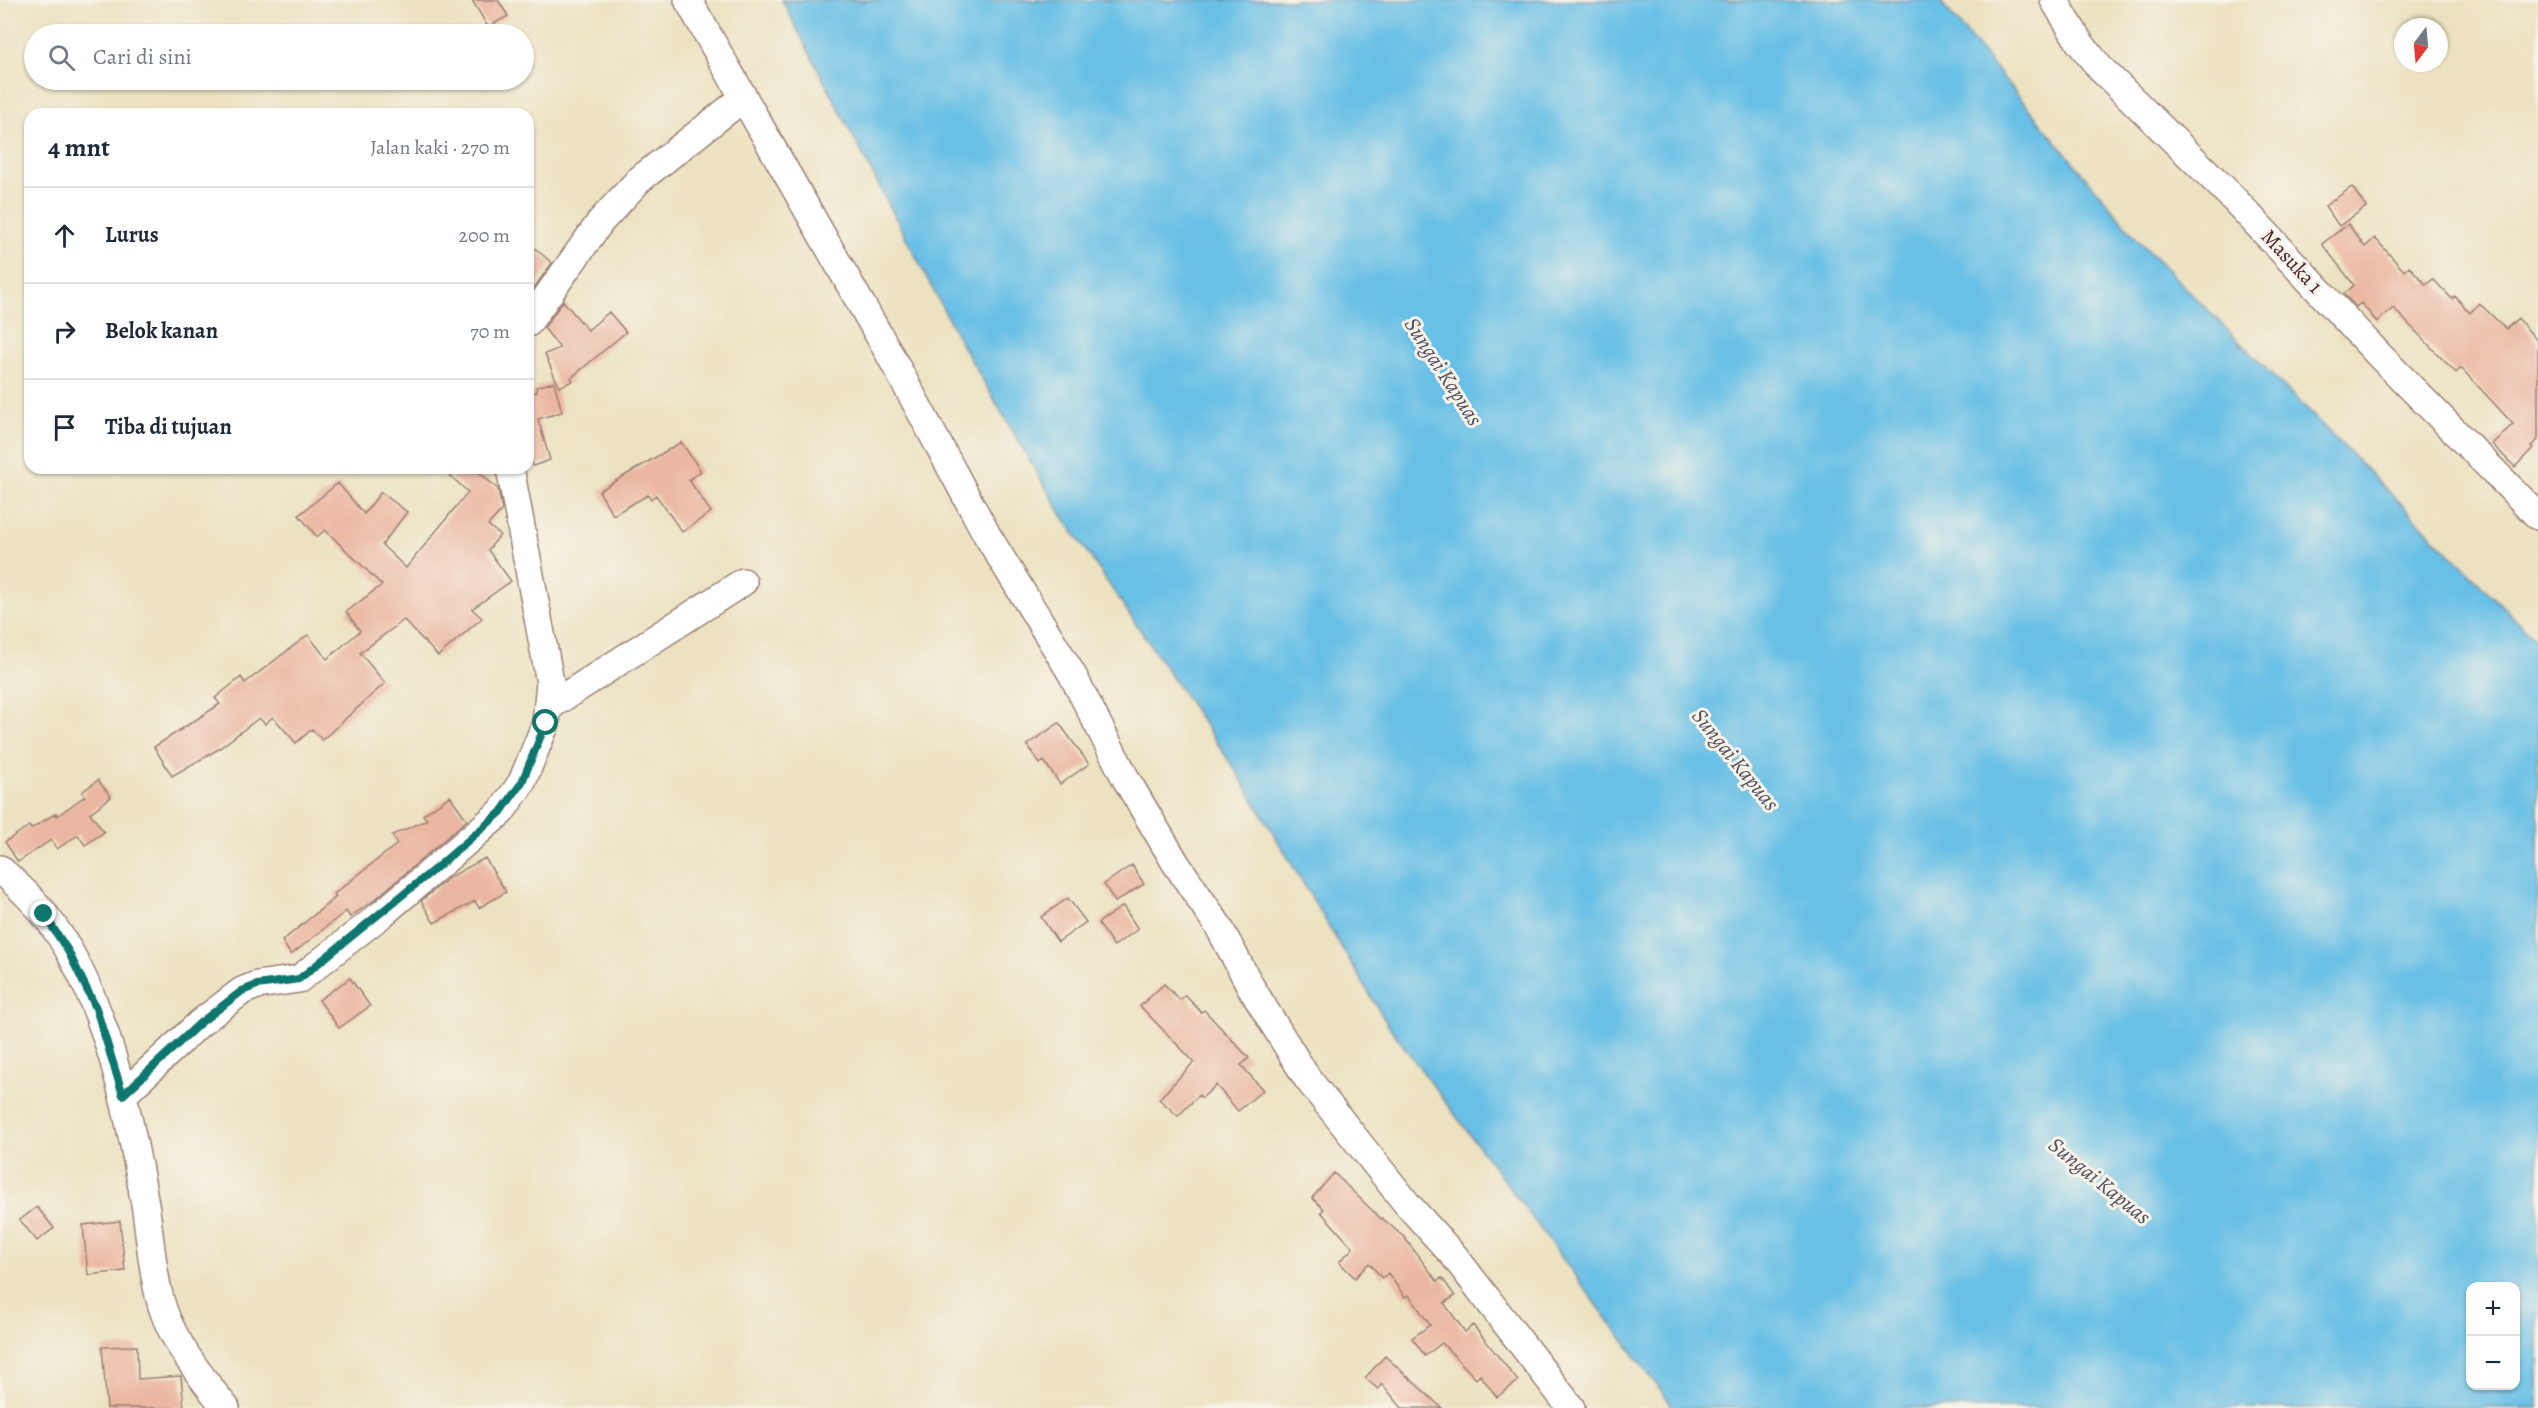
<!DOCTYPE html>
<html lang="id">
<meta charset="utf-8">
<style>
body{margin:0;font-family:Alegreya,serif;background:#f6f6f7;color:#1f2937}
.controls{position:absolute;right:18px;bottom:18px;display:grid;overflow:hidden;border-radius:12px;box-shadow:0 2px 4px #0004}
.controls button{width:54px;height:54px;display:grid;place-items:center;padding:0;border:0;border-bottom:2px solid #e0e1e3;background:#fff;color:#1f2937;font:30px sans-serif}
.compass{position:absolute;left:2394px;top:18px;width:54px;height:54px;border-radius:50%;background:#fff;box-shadow:0 2px 4px #0004;rotate:196deg}
.stop{position:absolute;width:18px;height:18px;margin:-14px;border:4px solid #0f766e;border-radius:50%;background:#fff}
.stop.end{background:#0f766e;border-color:#fff;box-shadow:0 2px 6px #0008}
.list{margin:0;padding:0;list-style:none}
h2{display:flex;justify-content:space-between;align-items:center;height:78px;margin:0;padding:0 24px;font-size:26px}
h2 small{font-size:20px;font-weight:400;color:#747a83}
.list li{display:grid;grid-template-columns:39px 1fr auto;gap:18px;align-items:center;box-sizing:border-box;height:96px;padding:0 24px;border-top:2px solid #e0e1e3}
.list b{display:block;font-size:22px;white-space:nowrap}
.list em{font-size:20px;font-style:normal;color:#747a83}
.icon{flex:none;width:33px;height:33px;fill:none;stroke:currentColor;stroke-width:2;stroke-linecap:round;stroke-linejoin:round}
.map{position:relative;flex:none;width:2538px;height:1408px;overflow:hidden}
.search{position:absolute;background:#fff;box-shadow:0 2px 4px #0004;left:24px;top:24px;width:510px;height:66px;display:flex;align-items:center;gap:15px;box-sizing:border-box;padding:0 21px;border-radius:33px;color:#747a83;font-size:22px}
.panel{position:absolute;background:#fff;box-shadow:0 2px 4px #0004;left:24px;top:108px;width:510px;height:366px;border-radius:18px}
.map>svg:first-child{display:block}
</style>
<div class="map">
<svg width="2538" height="1408" viewBox="0 0 2538 1408">
<rect width="100%" height="100%" fill="#f7f3e8"/>
<filter id="ink" filterUnits="userSpaceOnUse"><feTurbulence type="fractalNoise" baseFrequency=".0167" numOctaves="2"/><feDisplacementMap in="SourceGraphic" scale="12" xChannelSelector="R" yChannelSelector="G"/><feConvolveMatrix kernelMatrix="1 2 1 2 8 2 1 2 1" color-interpolation-filters="sRGB"/></filter>
<filter id="wash" filterUnits="userSpaceOnUse"><feTurbulence type="fractalNoise" baseFrequency=".008" numOctaves="4" result="noise"/><feDisplacementMap in="SourceGraphic" scale="24" xChannelSelector="R" yChannelSelector="G"/><feGaussianBlur stdDeviation="1.35" result="paint"/><feColorMatrix in="noise" values="0 0 0 0 0 0 0 0 0 0 0 0 0 0 0 0 0 1.4 0 .05"/><feComposite in="paint" operator="in"/></filter>
<g filter="url(#wash)">
<rect width="100%" height="100%" fill="#ece2c1"/>
<path fill="#69c0e6" stroke="#5a7088" stroke-width="1.5" fill-rule="evenodd" d="M782 0H1939L2136 238 2538 642V1408H1674L1388 1025 1238 774 1062 515 962 345ZM2470 1286H2516V1386H2470Z"/>
<g id="blocks">
<path fill="#ebb7a2" d="M472 0H498L508 16 488 27Z
M2352 187 2366 207 2339 226 2325 206Z
M2348 224 2365 247 2375 238 2404 271 2409 266 2426 285 2433 279 2452 299 2455 296 2470 313 2479 303 2506 329 2518 318 2538 342V440L2531 446 2533 448 2515 467 2492 444 2513 424 2461 368 2456 373 2393 308 2377 322 2361 303 2356 307 2344 294 2354 285 2322 244Z
M528 242 552 263 529 295 528 294Z
M563 301 588 330 609 312 626 332 571 378 573 381 559 387 545 354 560 348 544 328Z
M554 382 562 412 538 419 550 460 533 466 528 451V394L537 392 536 387Z
M681 442 701 471 689 480 711 512 682 532 656 495 651 499 648 495 613 515 599 491Z
M442 468H474L498 489 502 510 488 525 500 535 488 550 511 581 472 609 482 618 438 656 404 620 360 653 385 683 322 740 312 729 296 743 273 717 265 724 259 718 217 750 172 776 154 747 220 704 215 698 241 677 245 683 308 635 327 659 360 631 346 612 382 585 325 530 317 537 299 515 338 483 364 514 381 492 407 512 382 545 406 568 468 492Z
M1059 723 1089 764 1060 784 1044 761 1040 764 1027 745Z
M98 780 111 797 90 813 104 832 85 845 78 835 57 849 51 840 18 862 5 842 29 826 31 829 56 813 57 816 85 796 82 792Z
M450 796 467 820 373 901 350 917 346 911 291 955 282 941 336 897 334 894 397 844 392 835 427 820 423 815Z
M485 858 506 892 479 908 475 901 434 923 421 901 450 877Z
M1132 865 1144 884 1115 902 1104 884Z
M1068 898 1086 922 1058 942 1041 917Z
M1123 906 1138 929 1114 946 1098 923Z
M350 978 370 1006 339 1028 319 1000Z
M1164 984 1180 1000 1185 995 1201 1012 1204 1010 1249 1058 1241 1065 1263 1090 1238 1111 1216 1085 1202 1098 1199 1095 1178 1116 1159 1099 1194 1062 1140 1006Z
M1334 1173 1381 1219 1382 1218 1404 1237 1437 1281 1442 1278 1455 1296 1444 1303 1465 1332 1473 1325 1518 1381 1497 1397 1480 1375 1476 1379 1442 1343 1425 1356 1412 1338 1430 1325 1409 1295 1405 1297 1388 1273 1382 1278 1369 1263 1355 1278 1339 1262 1353 1248 1321 1212 1324 1209 1312 1198Z
M37 1207 54 1228 37 1241 20 1220Z
M120 1221 125 1271 88 1275 83 1225Z
M137 1346 138 1379 181 1376 184 1408H107L102 1347Z
M1385 1356 1442 1408H1402L1382 1384 1378 1389 1365 1378Z"/>
</g>
</g>
<g filter="url(#ink)">
<use href="#blocks" fill-opacity="0" stroke="#9b8076" stroke-width="1.5"/>
<g fill="none" stroke-linecap="round" stroke-linejoin="round">
<defs>
<path id="minor" d="M688 0 889 353 987 535 1072 674 1126 779 1175 862 1219 927 1252 989 1307 1078 1408 1205 1455 1257 1571 1408
M2054 0 2080 43 2100 68 2230 195 2379 355 2538 516
M528 323 601 221 639 180 742 99
M550 706 743 582
M0 869C15 883 32 898 45 915 105 990 130 1116 146 1210 150 1238 152 1268 159 1295 168 1336 200 1376 226 1408
M123 1095 200 1023 242 991 257 985 299 979 382 914 501 812 522 782 546 723 550 682 510 468"/>
</defs>
<use href="#minor" stroke="#9b8076" stroke-width="30"/>
<use href="#minor" stroke="#fff" stroke-width="27"/>
</g>
</g>
<g fill="none" stroke-linecap="round" stroke-linejoin="round" filter="url(#ink)">
<path stroke="#0f766e" stroke-width="8" d="M44 914 68 951 96 1008 123 1095 200 1023 242 991 257 985 299 979 442 863 501 812 522 782 546 723"/>
</g>
<g text-anchor="middle" stroke-width="6" stroke-linejoin="round" paint-order="stroke">
<g font-size="21" fill="#4a1f2b" stroke="#f7f3e8">
<text transform="translate(2292 261) rotate(47)" y="7">Masuka 1</text>
</g>
<g font-size="22" font-style="italic" fill="#534f63" stroke="#f7f3e8">
<text transform="translate(1444 371) rotate(57)" y="8">Sungai Kapuas</text>
<text transform="translate(1736 759) rotate(51)" y="8">Sungai Kapuas</text>
<text transform="translate(2100 1180) rotate(39)" y="8">Sungai Kapuas</text>
</g>
</g>
</svg>
<div class="controls">
<button>+</button>
<button>−</button>
</div>
<svg class="compass" viewBox="-18 -18 36 36"><path d="M0-13l5 13h-10z" fill="#e53935"/><path d="M0 13l5-13h-10z" fill="#747a83"/></svg>
<div class="stop" style="left:546px;top:723px"></div>
<div class="stop end" style="left:44px;top:914px"></div>
<div class="search"><svg class="icon" aria-label="search" viewBox="0 0 24 24"><circle cx="10" cy="10" r="6"/><path d="M15 15l6 6"/></svg>Cari di sini</div>
<section class="panel">
<h2>4 mnt<small>Jalan kaki · 270 m</small></h2>
<ul class="list">
<li><svg class="icon" aria-label="ahead" viewBox="0 0 24 24"><path d="M12 20V5M6 11l6-6 6 6"/></svg><div><b>Lurus</b></div><em>200 m</em></li>
<li><svg class="icon" aria-label="right" viewBox="0 0 24 24"><path d="M7 20v-9h11M14 6l5 5-5 5"/></svg><div><b>Belok kanan</b></div><em>70 m</em></li>
<li><svg class="icon" aria-label="arrive" viewBox="0 0 24 24"><path d="M6 21V4h12l-3 4 3 4H6"/></svg><div><b>Tiba di tujuan</b></div></li>
</ul>
</section>
</div>
